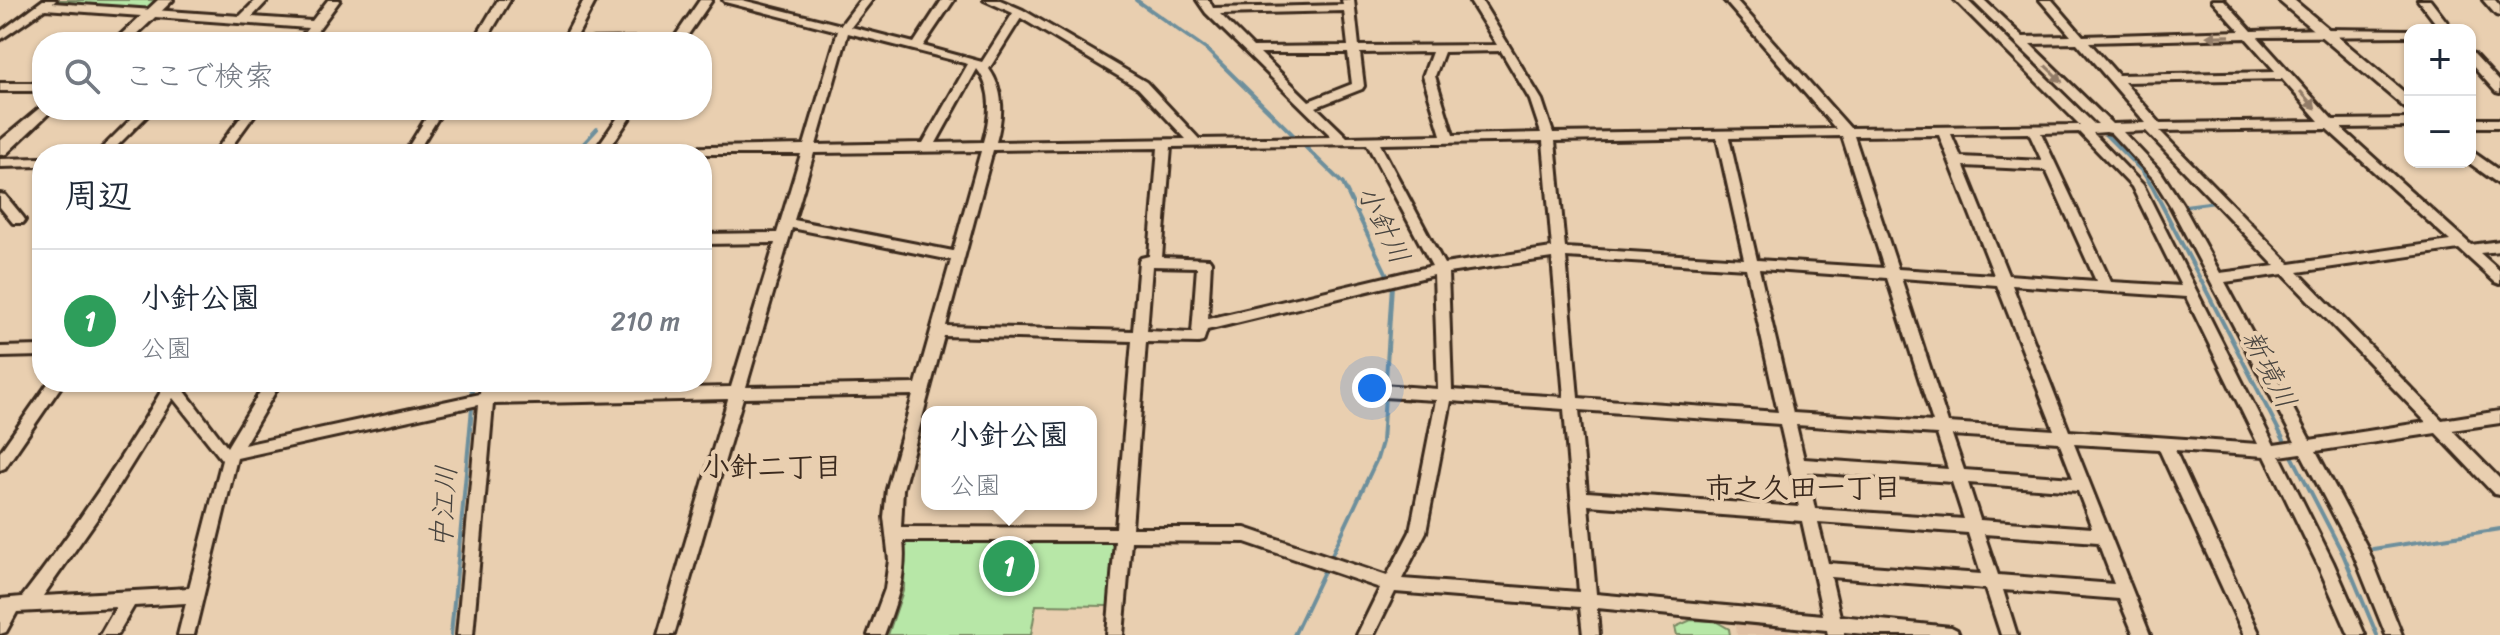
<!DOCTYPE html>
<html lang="ja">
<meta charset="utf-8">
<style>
body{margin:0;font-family:Sriracha,"Klee One",sans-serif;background:#f2f2f3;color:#1f2937}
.controls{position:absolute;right:24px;top:24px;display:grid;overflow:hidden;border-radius:16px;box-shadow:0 2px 6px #0004}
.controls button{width:72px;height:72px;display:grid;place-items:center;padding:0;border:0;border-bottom:2px solid #e0e1e3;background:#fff;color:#1f2937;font:40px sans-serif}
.you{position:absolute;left:1372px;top:388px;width:28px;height:28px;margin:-20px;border:6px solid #fff;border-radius:50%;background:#1a73e8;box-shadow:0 0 0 12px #1a73e833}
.badge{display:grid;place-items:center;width:52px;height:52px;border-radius:50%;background:#b45309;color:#fff;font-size:26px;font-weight:700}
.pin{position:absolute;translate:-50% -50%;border:4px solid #fff;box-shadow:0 2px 8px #0006}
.popup{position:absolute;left:921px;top:406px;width:176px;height:104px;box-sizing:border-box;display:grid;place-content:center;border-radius:16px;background:#fff;filter:drop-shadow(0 2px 6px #0005);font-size:26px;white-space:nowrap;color:#747a83}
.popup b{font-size:30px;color:#1f2937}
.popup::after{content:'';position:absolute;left:50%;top:100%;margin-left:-16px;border:16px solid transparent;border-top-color:#fff}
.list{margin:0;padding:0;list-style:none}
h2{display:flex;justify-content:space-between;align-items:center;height:104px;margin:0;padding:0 32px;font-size:34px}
h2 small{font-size:26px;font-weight:400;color:#747a83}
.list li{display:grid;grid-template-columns:52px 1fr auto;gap:24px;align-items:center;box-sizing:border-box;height:144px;padding:0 32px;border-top:2px solid #e0e1e3}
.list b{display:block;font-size:30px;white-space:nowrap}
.list p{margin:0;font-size:26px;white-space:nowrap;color:#747a83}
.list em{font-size:26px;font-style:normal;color:#747a83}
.icon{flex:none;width:44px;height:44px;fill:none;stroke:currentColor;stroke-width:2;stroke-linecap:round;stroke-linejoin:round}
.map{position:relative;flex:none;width:2500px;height:635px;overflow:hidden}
.search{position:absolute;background:#fff;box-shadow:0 2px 6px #0004;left:32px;top:32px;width:680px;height:88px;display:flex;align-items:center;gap:20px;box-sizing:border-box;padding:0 28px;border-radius:32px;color:#747a83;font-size:30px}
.panel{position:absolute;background:#fff;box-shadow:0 2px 6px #0004;left:32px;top:144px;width:680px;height:248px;border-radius:32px}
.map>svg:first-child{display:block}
</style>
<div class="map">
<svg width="2500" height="635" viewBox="0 0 2500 635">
<rect width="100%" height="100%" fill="#e9cfb0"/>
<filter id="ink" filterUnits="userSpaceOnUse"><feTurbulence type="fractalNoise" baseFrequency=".0125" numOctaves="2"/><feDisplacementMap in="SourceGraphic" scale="16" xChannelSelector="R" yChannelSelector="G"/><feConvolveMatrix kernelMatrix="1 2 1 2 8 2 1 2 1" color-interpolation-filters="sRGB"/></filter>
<g filter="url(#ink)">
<path fill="#e0c0a3" d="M1735 618 1788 625 1789 635H1737Z"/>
<path fill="#b7e7a7" stroke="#798862" stroke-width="2" d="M56 0H157L145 11 55 4Z
M915 537 1116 543 1108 606 1036 605 1031 635H888L904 588 905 543Z
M1691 620 1715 621 1729 629 1730 635H1677L1675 627Z"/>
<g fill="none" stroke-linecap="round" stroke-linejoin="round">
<path stroke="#6d8f9c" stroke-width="4" d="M1136 0 1206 49 1343 184 1392 285 1382 442 1377 459 1294 635
M1970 0 2097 126
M2105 134 2142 171 2153 188 2343 554 2377 635
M574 154 597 129
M2185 206 2216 202
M2373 549 2500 529
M451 635 473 397 470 382"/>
<defs>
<path id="minor" d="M43 0H56L53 3 240 16 256 0H268L252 17 312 21 328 0H340L309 42H297L308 28 45 9 0 40V32Z
M498 0H510L485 42H473Z
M584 0H596L574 42H562Z
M700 0H712L683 42H575L581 39 674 38Z
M723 0H742L841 25 860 0H872L851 27 914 43 942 0H954L923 46 982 62 1013 13 984 0H1000L1023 10 1146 82 1199 139 1332 137 1206 13 1197 0H1209L1213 8 1343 5 1342 0H1354L1359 46 1497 45 1469 0H1481L1542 100 1553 133 1836 129 1724 0H1736L1850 128 2080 125 1955 0H1967L2094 124H2098L1972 0H1984L2023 37 2071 36 2040 0H2052L2083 36 2240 31 2212 0H2224L2252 31 2324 29 2412 30 2410 36 2258 37 2333 120 2410 119V127L2341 128 2471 245 2500 241V251L2480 253 2500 271V284L2495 282 2459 249 2298 272 2442 420 2500 411V423L2452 430 2500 479V495L2494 494 2436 433 2316 451 2367 547 2402 635H2386L2351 548 2301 453 2280 456 2333 562 2365 635H2349L2317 563 2265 456 2175 450 2260 635H2244L2159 449 2074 444 2150 635H2134L2119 599 2003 590 2017 635H2001L1986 589 1831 577 1840 616 1951 627 1957 630 1959 635H1876L1844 632V635H1828L1827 630 1597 608 1599 635H1583L1580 607 1395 592 1374 635H1357L1380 588 1245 542 1131 541 1123 635H1107L1115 541H903C907 575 896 603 884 635H868L885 589 889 560 884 517 887 489 913 395 743 398 674 635H658L728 399 493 404 473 635H457L478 405 237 458 194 635H178L186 603 134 606 117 635H100L116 607 17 612 6 632 0 634V599L22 597C73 531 120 462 162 390L166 388 163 382H178L227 447 266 382H281L244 445 480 394 481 382H495L494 392 731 387 775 243 702 244V234L777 233 801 154H521L527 150 596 149 623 110H635L609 149 804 145 838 31 725 2ZM1344 11 1348 46 1253 47 1220 14ZM1021 18 1138 88 1186 139 996 142C1003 117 1005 92 989 69ZM848 33 968 64 923 143 816 145ZM2246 38 2276 72 2118 75 2089 42ZM2077 43 2146 123 2112 124 2030 44ZM1501 51 1530 100 1541 133 1453 135 1435 76 1444 52ZM1432 52 1423 76 1441 135 1347 137 1316 107 1362 89 1364 86 1360 53ZM1260 53H1348L1352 84 1309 101ZM977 69C994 91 990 118 983 142L936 143ZM2282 79 2319 121 2160 123 2124 82ZM2327 129 2450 241 2290 264 2160 131ZM2146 131 2275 266 2220 273 2182 204 2161 172 2123 132ZM2079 132 2132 187 2181 286 2111 282 2041 133ZM2106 132 2111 133 2153 178 2170 205 2295 442 2274 445 2143 185 2093 133ZM2029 133 2042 161 1961 157 1951 134ZM1939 135 1994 275 1898 269 1854 136ZM1842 136 1884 268 1757 260 1729 138ZM1717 138 1744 259 1565 248 1555 141ZM1543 141 1552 248 1444 264 1380 144ZM1367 144 1432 266 1208 319 1211 262 1209 259 1162 257 1171 147ZM1158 148 1149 256 1141 258 1139 261 1133 331 946 326 993 150ZM981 151 953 251 794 220 814 153ZM1964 166 2046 170 2096 281 2008 275ZM792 228 951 260 916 384 746 387ZM1566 257 1746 268 1778 412 1578 398ZM1552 258 1564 397 1452 390 1448 273ZM1152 266 1197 267 1192 333 1147 331ZM1759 269 1887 278 1933 422 1793 413ZM2283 274 2426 422 2310 440 2225 282ZM1434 275 1438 389 1382 385 1377 387 1375 391 1377 395 1382 397 1436 400 1410 532 1387 576 1245 528H1132L1146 342 1198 343 1203 342 1207 330ZM1901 278 1997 285 2054 430 1948 423ZM2012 285 2186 297 2258 444 2069 431ZM944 336 1132 341 1116 528 901 527 903 489ZM173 398 222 460 189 588 43 596 106 506ZM1451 401 1564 409 1579 592 1402 579 1426 532ZM1579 410 1780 424 1799 507 1587 492ZM1796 425 1937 434 1948 469 1804 459ZM1952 435 2059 442 2073 478 1964 470ZM1807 472 1952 482 1964 519 1815 509ZM1968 483 2078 491 2092 528 1980 520ZM1588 505 1802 521 1823 615 1596 594ZM1818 522 1968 533 1981 574 1828 563ZM1984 534 2098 542 2114 584 1998 575Z
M2418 0H2430L2453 30H2441Z
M2483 0H2495L2500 6V16L2496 15Z
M2470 53 2474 54 2500 82V93L2496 92 2470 63Z
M0 83H42V91H0Z
M140 110H153L109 154H96Z
M246 110H258L226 154H213Z
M431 110H443L416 154H404Z
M2470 119H2500V127H2470Z
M42 158V166L0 167V159Z
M0 194 5 195 23 217 25 220 23 223H13L0 207Z
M42 346V356L0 357V347Z
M49 382H64L5 468 0 470V452Z"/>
<path id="major" d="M158 0H173L129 42H113Z
M2278 0H2294L2410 97V110L2405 108Z
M42 106V110H52L49 113 6 154 0 155V141Z
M2470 150 2500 171V185L2468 162Z"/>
</defs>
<use href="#minor" stroke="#3b2a1e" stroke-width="6"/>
<use href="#major" stroke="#3b2a1e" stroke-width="6"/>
<use href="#minor" fill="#e9cfb0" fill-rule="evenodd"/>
<use href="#major" fill="#e9cfb0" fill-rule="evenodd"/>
</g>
<defs><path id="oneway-solid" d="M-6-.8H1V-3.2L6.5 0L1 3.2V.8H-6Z" transform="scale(2)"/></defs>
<g fill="#927c67">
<use href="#oneway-solid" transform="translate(2218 36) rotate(179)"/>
<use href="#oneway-solid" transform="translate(2054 74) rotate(44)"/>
<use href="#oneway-solid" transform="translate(2308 100) rotate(49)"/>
</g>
</g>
<g text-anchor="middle" stroke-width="8" stroke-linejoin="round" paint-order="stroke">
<g font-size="28" font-style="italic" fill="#47433e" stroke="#e9cfb0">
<text transform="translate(1384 224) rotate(64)" y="10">小針川</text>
<text transform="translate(2270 369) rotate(63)" y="10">新境川</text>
<text transform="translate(443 507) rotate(-86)" y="10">中江川</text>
</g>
<g font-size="28" font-weight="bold" fill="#3b2a1e" stroke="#e9cfb0">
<text x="772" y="476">小針二丁目</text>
<text x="1803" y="497">市之久田一丁目</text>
</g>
</g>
</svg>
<div class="controls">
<button>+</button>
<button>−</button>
</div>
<div class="you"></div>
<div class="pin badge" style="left:1009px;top:566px;background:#2e9e5b">1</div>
<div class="popup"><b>小針公園</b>公園</div>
<div class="search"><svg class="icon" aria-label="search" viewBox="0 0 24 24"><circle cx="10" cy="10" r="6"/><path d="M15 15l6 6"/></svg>ここで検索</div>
<section class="panel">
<h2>周辺<small></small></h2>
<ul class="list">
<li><span class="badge" style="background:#2e9e5b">1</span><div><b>小針公園</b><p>公園</p></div><em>210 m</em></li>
</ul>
</section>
</div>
